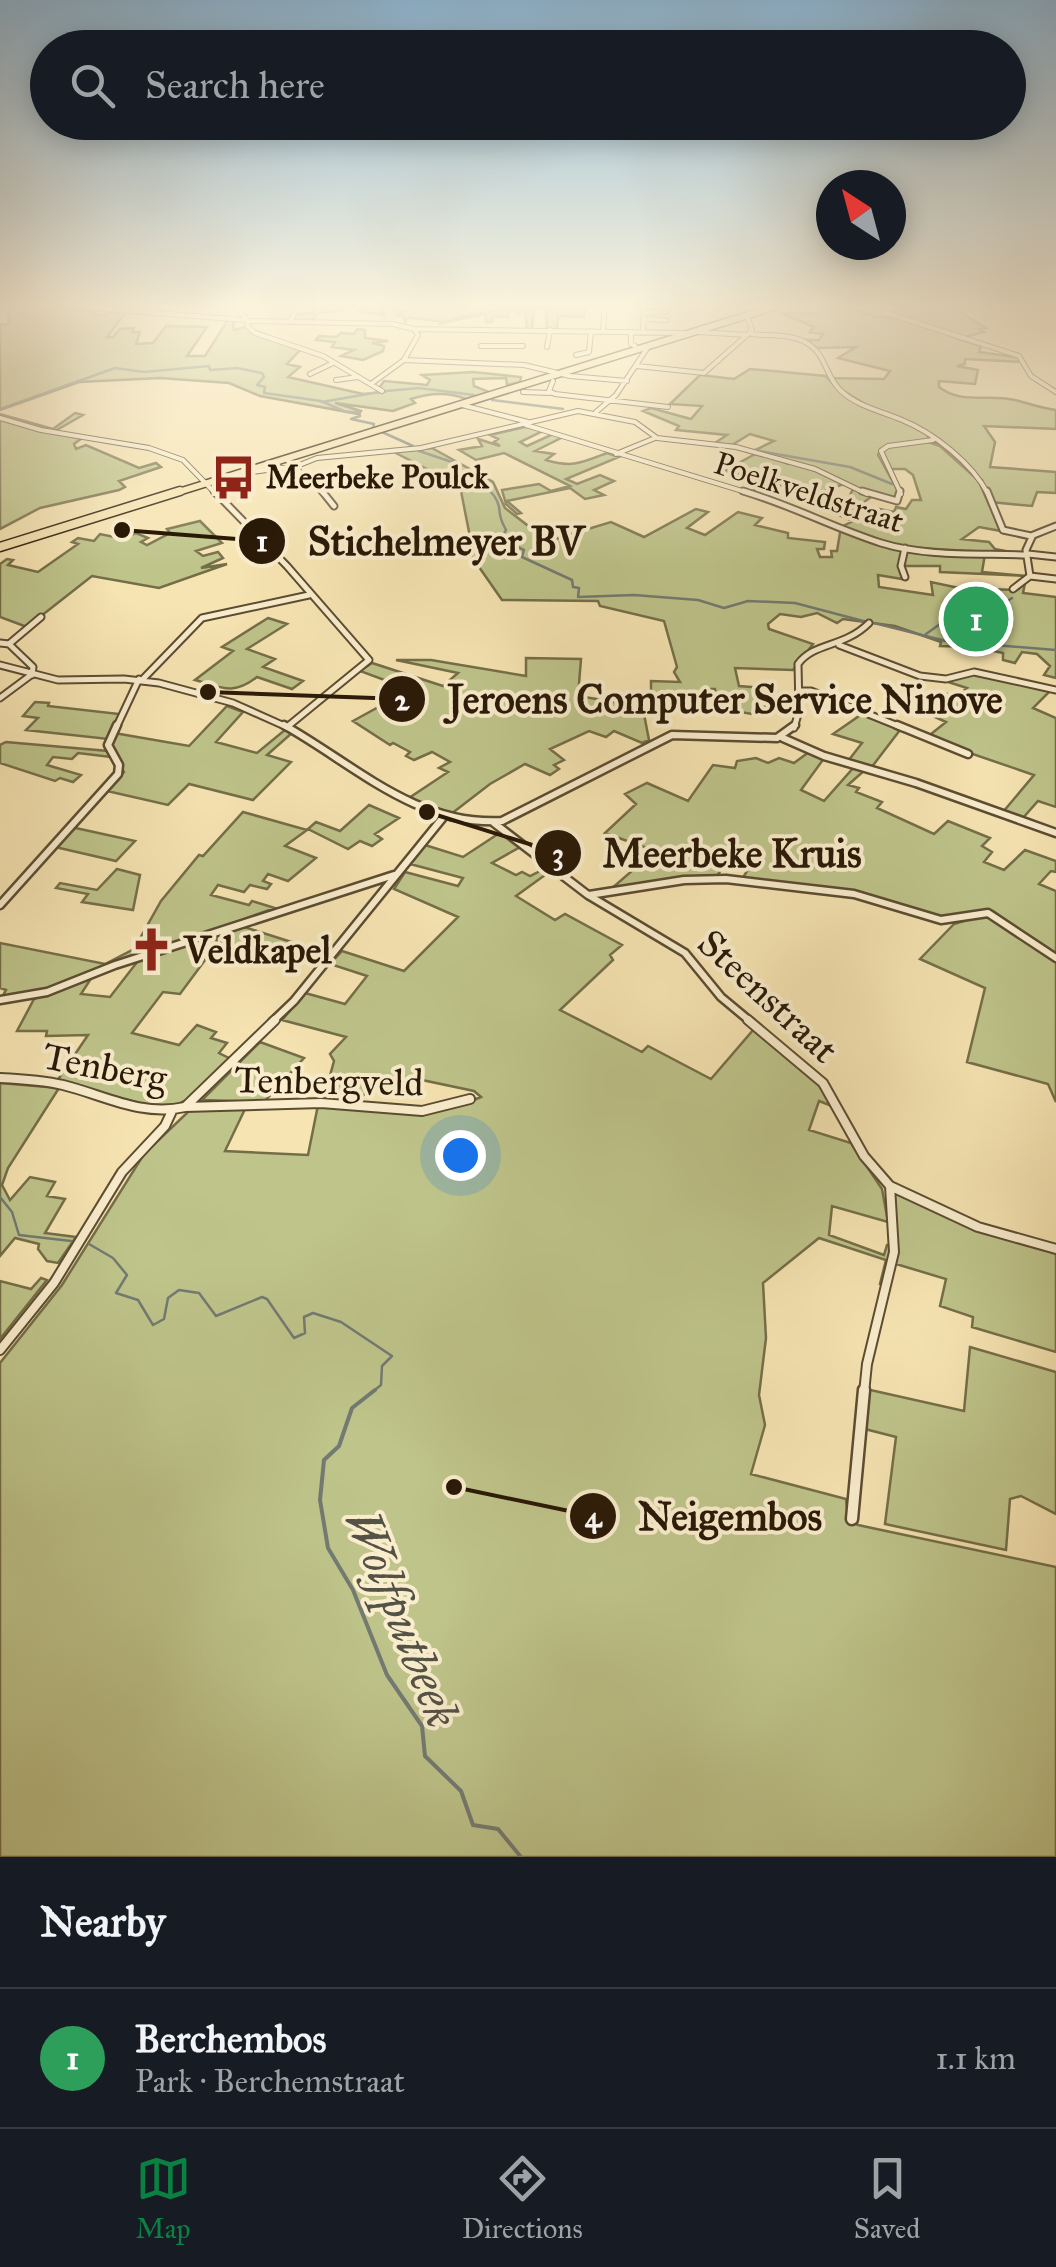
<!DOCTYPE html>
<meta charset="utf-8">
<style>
body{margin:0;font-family:"IM FELL Great Primer",serif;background:#242831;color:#f1f3f6}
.compass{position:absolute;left:816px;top:170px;width:90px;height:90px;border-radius:50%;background:#171b24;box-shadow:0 5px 25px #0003;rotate:324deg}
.you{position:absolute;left:460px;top:1155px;width:35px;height:35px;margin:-25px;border:8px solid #fff;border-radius:50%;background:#1a73e8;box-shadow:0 0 0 15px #1a73e833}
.badge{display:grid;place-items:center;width:65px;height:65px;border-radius:50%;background:#0b8043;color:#fff;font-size:32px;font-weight:700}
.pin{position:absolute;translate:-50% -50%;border:5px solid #fff;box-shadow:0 2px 10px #0006}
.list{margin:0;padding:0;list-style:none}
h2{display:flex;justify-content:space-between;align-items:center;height:130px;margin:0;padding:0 40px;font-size:42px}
h2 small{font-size:32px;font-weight:400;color:#9ea1a6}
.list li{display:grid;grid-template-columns:65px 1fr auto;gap:30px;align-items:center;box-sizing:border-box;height:140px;padding:0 40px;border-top:2px solid #363941}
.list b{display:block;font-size:38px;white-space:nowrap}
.list p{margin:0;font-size:32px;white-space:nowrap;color:#9ea1a6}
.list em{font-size:32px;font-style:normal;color:#9ea1a6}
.icon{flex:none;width:55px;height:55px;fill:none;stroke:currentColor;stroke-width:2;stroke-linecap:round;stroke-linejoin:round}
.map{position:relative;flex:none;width:1056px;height:1857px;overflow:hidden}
.search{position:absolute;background:#171b24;box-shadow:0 5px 25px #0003;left:30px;right:30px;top:30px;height:110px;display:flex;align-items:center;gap:25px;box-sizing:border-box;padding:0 35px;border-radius:55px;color:#9ea1a6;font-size:38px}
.sheet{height:270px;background:#171b24}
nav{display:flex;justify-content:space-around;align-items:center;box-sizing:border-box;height:140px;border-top:2px solid #363941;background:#171b24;font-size:28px;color:#9ea1a6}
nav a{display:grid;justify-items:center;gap:5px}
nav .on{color:#0b8043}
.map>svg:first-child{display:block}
</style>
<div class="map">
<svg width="1056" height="1857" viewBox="0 0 1056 1857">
<rect width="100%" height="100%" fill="#f6e4b2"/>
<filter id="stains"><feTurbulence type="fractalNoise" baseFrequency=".002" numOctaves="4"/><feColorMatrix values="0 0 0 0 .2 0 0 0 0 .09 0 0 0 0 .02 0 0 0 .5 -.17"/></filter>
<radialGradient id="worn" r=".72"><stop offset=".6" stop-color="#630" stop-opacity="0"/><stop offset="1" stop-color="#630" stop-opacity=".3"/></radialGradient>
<path fill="#bec48a" stroke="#746e48" stroke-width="2.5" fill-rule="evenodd" d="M10 306H103L95 307 94 315H105L118 306H145L141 311 127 310 107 337H113L120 329 134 328 132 332H140L136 344 153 343 166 326 207 327 187 356H205L228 320 233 321 234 330 246 327 301 349 287 364 300 367 288 377 363 394 384 392 380 387 384 381 427 385 430 380 422 375 473 372 521 377 520 382 507 385 506 378 473 379 474 386 489 392 466 399C447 391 429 393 411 399L415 403 393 411 335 403 361 411 359 414 260 396 229 383 160 378 79 382 0 410V325L8 324Z
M300 306H586L584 317 558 316 557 329H547L546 308 534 309 532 329H527L525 310 518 313V310L509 311 508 317 492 316V322H486V314L445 322 411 318 412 314 405 322 403 316H397L403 311H394V308H381L384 315 359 312 360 307C343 307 334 313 317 313L312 321H294L296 314 313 313 315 309Z
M832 306C854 306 873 320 895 318L886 313 909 306H963L954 308 986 328 980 329 984 332 958 339 981 346 979 352 1021 358 1024 362 965 359V364L957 366 978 370 975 384 939 381V387C963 406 992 392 1019 401 1030 404 1041 408 1056 410V429L984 426 995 442 990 467 1056 472V493L1037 492 1032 506 991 502 982 480 925 433 929 437 925 441 940 446 978 480 1001 531 979 527 962 539 989 542 995 549 1022 554 900 547 843 526 853 521 841 516 857 505 847 501 853 489 821 470 844 484 813 495 780 485 764 496 751 493 767 481 724 471 757 453 789 464 753 451 774 441 750 434 732 445 715 443 727 435 676 430 679 426 643 411 651 408 691 419 702 406 670 404 700 375 734 379 750 369 826 376 839 391 883 415 839 388 830 378 884 379 890 371 838 358 856 347 816 348 807 340H819L823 334 810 332 814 327 783 314C798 310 810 316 823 312L816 308ZM880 450 889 469H905L913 475 921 500H912L906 509 896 507 894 512 860 505 871 497 865 494 899 498V493L878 455Z
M357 329 365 330V338L388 341 372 343 384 346 383 351 363 360 341 356 354 350 332 347 335 342 316 340 319 336 336 337 341 333 354 334Z
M75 413 83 415 55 431 82 438 74 444 76 449 86 445 139 468 156 463 161 467 119 481 125 487 119 490 40 508 0 529V414L53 429Z
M526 427 543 431 520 442 527 446 553 434 563 437 535 451 554 454 546 460C572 468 581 463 607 453L619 457 566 479 577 484 600 475 614 481 594 490 604 495 585 499 570 488 507 501 521 513 517 514 506 504 502 490 539 484 551 491 570 486 504 453 476 460 459 450 482 446 478 439 500 446 494 442 498 439 490 435Z
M432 448 493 482 505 508 548 541 611 522 644 537 696 509 708 512 687 528 705 535 738 512 762 518 755 525 788 533V538L825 542 824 549H817L820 557H832L831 551H837L841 527 903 549 902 579 878 575 879 587 933 595 931 582 959 588 1017 590 1025 583 1023 593 1056 597V678L1044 675 1050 666 1037 654 1022 652 1015 663 1003 660V653L975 647 940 646 941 642 895 626 843 619 837 623 817 613 801 617 780 614 768 624 769 629 813 644 793 670 735 668 739 686 764 688 767 697 764 716 717 708 715 689H704L705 701 676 702 671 691 652 696 655 708 643 709 649 740 642 743 614 731 606 737 589 731 550 749 564 760 554 765 559 769 550 775 525 764 490 784 451 814 409 798 448 772 439 768 450 762 432 752 414 760 406 756 410 752 393 743 390 745 353 721 404 693 414 691 360 671 372 663 443 686 458 673 396 660H431L526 676V658L581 659 578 696 627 704 630 696 651 695V681L680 682 674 672 677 667 664 621 600 606 598 601 502 600 463 544 471 542 460 486 394 452Z
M200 521 222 543 196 551 203 556 218 552 223 558 201 568 227 564 159 588 92 576 27 627 0 617V564L7 559 13 560 8 565 38 572 78 544 72 542 78 538 94 541 100 534 124 539 136 533 148 538 141 542 147 545 170 533 167 529Z
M906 551 985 554 982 572 1027 576 940 572V566H904Z
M268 618 287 624 247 649 275 659 263 667 303 681 292 689 257 677C231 697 220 686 195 680L233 651 222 647Z
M972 673 1051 690 1033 708 1056 718V807L1038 801 1022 819 1003 812 1034 775 926 738 946 722 935 717 939 713 934 711 951 699 945 694H960L967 688 945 681Z
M35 702 49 703 48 706 119 714 108 739 26 730 38 718 23 716Z
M227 706 243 712 216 742 257 753 286 729 292 733 267 755 291 762 253 800 189 784 168 805 107 791 124 772 111 748 114 733 189 746Z
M862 714 900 730 871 768 848 761 862 743 833 734Z
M6 742 108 751 111 757 78 753 72 759 53 757 47 765 81 775 73 782 60 778 55 781 0 763V745Z
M809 752 825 757 801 790 824 801 855 766 866 769 848 785 859 788 856 792 882 802 877 808 934 834 948 821 990 838 982 846 992 852 984 862 1004 870 1025 850 1056 861V872L1051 871 1039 884 1056 891V956L993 911 943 919 865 896 742 879 751 865 742 862 748 848 737 846 717 876 611 889 655 851 605 833 636 804 625 794 647 783 688 801 713 765 735 768 737 761 756 758 768 763 779 758 794 763Z
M369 805 399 818 375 834 382 839 372 846 360 841 348 849 308 829 316 822 340 831Z
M243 812 307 830 285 846 316 858 288 881 268 874 263 881 271 884 267 889 250 885 244 892 218 885 211 895 249 905 252 901 275 908 49 988 2 997 6 990 0 988V943L105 964 134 949 161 901 199 855 203 856Z
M71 827 135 841 116 861 55 847Z
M501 832 520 847 492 863 516 875 522 872 530 876 542 870 536 865 542 862 552 870 516 896 555 920 565 914 622 945 610 955 613 960 560 1010 642 1052 648 1046 711 1079 754 1029 820 1084 832 1106 819 1101 809 1130 851 1143 882 1189 888 1222 832 1206 829 1235 884 1255 887 1245H891L885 1286 880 1284 886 1260 819 1238 763 1283 766 1338 759 1395 765 1425 751 1474 846 1499 848 1520 858 1525 1056 1567V1857H0V1363L62 1285 144 1154 189 1111 246 1107 225 1151 308 1155 318 1105C382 1110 419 1125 481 1097L474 1091 417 1079 410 1088 378 1083 356 1101H323L334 1061 330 1054 346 1037 282 1020 305 993 345 1004 367 976 330 964 342 951 404 971 458 917 394 889 405 872 458 886 463 878 410 864 425 845 463 857Z
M117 869 140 875 133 910 82 902 88 894 56 888 60 883 97 890Z
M987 914 1056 959V1102L1048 1084 967 1062 985 988 920 959 954 924Z
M238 925 298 944 286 954 262 948 248 953 222 944 220 931Z
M216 933 217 944 180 994 163 992 132 1033 179 1045 197 1025 216 1032 211 1038 227 1043 219 1053 231 1059 190 1098 172 1107 151 1106 57 1081 88 1035 46 1036 47 1031H17L34 999 92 977 81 994 110 997 141 957Z
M260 1042 304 1058 264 1102 202 1100Z
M0 1083 59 1088 8 1168 2 1185 10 1200 30 1177 55 1182 47 1196 65 1199 45 1233 76 1237 58 1263 47 1261 38 1249 39 1244 15 1238 0 1256Z
M895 1193 965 1224 1056 1251V1352L972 1327 973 1317 940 1306 946 1279 896 1264 892 1196Z
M41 1278 47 1280 0 1339V1281L31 1289Z
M970 1347 1056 1372V1514L1021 1496 1010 1499 1006 1550 885 1524 896 1437 861 1428 866 1389 964 1411Z"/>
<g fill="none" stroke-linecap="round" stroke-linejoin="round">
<path stroke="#737a72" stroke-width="2.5" d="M440 324 464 316 529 306
M386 391 419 388 474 395
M492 400 563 409
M322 402 379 392
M0 409 115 368 144 372 209 366 210 370 237 368 262 373 264 377 257 385 265 387 264 393 321 401 346 412H359L360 416 351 419 374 424 373 428
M635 421 649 430
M382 432 413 446 408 448
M754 450 850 467 892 484
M419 451 455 463 452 467C470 477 495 487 499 507 500 517 501 521 506 530L501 539 524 550 522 557 572 580 573 587 579 588 578 597 634 595 698 600 724 608 748 601 795 603 867 622
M874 623 946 641 1056 650
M926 634 960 610 995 609 1012 598
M0 1197 12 1212 19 1235 71 1241
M89 1244 113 1258 127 1275 116 1293 138 1300 153 1325 164 1319 168 1298 179 1290 199 1293 216 1316 262 1297 267 1299 294 1338 305 1333 304 1317 313 1313 341 1322 392 1356 382 1366 381 1385 371 1393"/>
<path stroke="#737a72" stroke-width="4" d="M375 1390 352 1408 339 1446 324 1460 320 1500 328 1548 353 1590 387 1675 422 1726 425 1756 461 1791 473 1825 498 1829 521 1857"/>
<defs>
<path id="minor-far4" d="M67 306 245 320
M235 306 248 321 393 324 414 329 418 335 404 360 371 384
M865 306 1019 356 1031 376 1056 392
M644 313 667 311
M643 319 666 320
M248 321 247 326 255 333 323 356 382 391
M290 322 298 306
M414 329 686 333
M603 331 605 306
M631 332V344L635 346
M643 332 644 306
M698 332 747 335 752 330 747 316
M752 334C767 336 792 334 805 342 827 354 824 374 840 390 856 406 881 411 902 420 934 433 972 463 988 494
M481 346H523
M547 347 550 330
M576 355 589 352 591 331
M404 360 524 365 570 376 627 381
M637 366 704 373 747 335
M310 374 333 363
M336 380 358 377
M553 381 549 391 555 394 668 407
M523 392 550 393
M462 405 528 422
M596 412 616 395 648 347
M0 418 41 430 149 448 183 460 216 494
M526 425 752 494
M616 454 655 438
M286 459 324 494
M236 474 297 466 317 458 421 448 578 411 635 422 657 438 736 447 815 469 867 494
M901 494 881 451 888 446 933 440"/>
<path id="minor-far3" d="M214 491 287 566 369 660 287 727
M322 491 334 506
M743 491C791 505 834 528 881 543 926 557 981 553 1028 555
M862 491 897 501 900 491
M987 491 1003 530 1031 536 1056 526
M905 548 901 566 905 577
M1028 554 1056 557
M1030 576 1026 550 1032 537
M1013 589 1030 576 1056 579
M0 643 9 644 33 667 32 675
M9 644 41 617
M839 645 920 676 946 679 974 672 1056 690
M0 665 58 680 124 679 159 683 233 703 289 728
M143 679 202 618 309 595
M800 691H811L903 728
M0 698 31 675
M116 728 139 679
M794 728 799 711 798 664C814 642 844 648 869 623"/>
<path id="minor-far2" d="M284 725C355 765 416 826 502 821L672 735 777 738 795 725
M897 725 968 754
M783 738 824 756 916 783 1056 833
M494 823 588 895 685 953 721 997 751 1022
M589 895 684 880 726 879 854 894 941 920 988 913 1056 958
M0 905 118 774 119 765 108 745 117 725
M0 1000 47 992 115 965 394 875
M272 1022 294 1001 445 815"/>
<path id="minor-far1" d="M748 1020 823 1083 864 1156 890 1186 894 1252 867 1364 864 1393
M0 1078C21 1079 42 1080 63 1085 104 1095 141 1117 185 1107L275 1020
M185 1107 321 1103 422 1111 470 1099
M890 1186 978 1227 1056 1249
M0 1350 54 1283 122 1172 165 1126 172 1111"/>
<path id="minor" d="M852 1519 864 1390"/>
<path id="primary-far1" d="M172 494 777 306"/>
<path id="primary" d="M0 547 180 491"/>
</defs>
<use href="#minor-far4" stroke="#5c4c32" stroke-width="6"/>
<use href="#minor-far3" stroke="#5c4c32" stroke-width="9"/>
<use href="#minor-far2" stroke="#5c4c32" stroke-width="11"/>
<use href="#minor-far1" stroke="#5c4c32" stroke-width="12"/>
<use href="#minor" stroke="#5c4c32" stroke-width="15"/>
<use href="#primary-far1" stroke="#291907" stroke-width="9"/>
<use href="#primary" stroke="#291907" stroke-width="11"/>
<use href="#minor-far4" stroke="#f9edcd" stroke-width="4"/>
<use href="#minor-far3" stroke="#f9edcd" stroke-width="5"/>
<use href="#minor-far2" stroke="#f9edcd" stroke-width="6"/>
<use href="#minor-far1" stroke="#f9edcd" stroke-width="8"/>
<use href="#minor" stroke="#f9edcd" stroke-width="10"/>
<use href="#primary-far1" stroke="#f6e4b2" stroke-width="6"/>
<use href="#primary" stroke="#f6e4b2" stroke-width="8"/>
</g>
<linearGradient id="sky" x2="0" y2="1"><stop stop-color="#8db7d5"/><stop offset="0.54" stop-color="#fbf3dc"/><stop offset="1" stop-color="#fbf3dc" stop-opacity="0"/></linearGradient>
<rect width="1056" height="566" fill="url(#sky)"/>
<defs>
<symbol id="bus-bare" viewBox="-9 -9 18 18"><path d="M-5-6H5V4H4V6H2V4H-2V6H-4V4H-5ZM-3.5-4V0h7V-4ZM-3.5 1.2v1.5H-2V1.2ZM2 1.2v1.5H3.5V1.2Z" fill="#8f2418" stroke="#f9edcd" stroke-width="2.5" paint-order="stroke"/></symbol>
<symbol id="church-bare" viewBox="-9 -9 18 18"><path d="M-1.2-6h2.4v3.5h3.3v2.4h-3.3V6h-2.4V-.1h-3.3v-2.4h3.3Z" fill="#8f2418" stroke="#f9edcd" stroke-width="2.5" paint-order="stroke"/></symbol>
</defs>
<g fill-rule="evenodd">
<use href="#bus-bare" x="202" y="446" width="63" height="63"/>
<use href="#church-bare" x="120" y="918" width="63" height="63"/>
</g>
<g text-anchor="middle" stroke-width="8" stroke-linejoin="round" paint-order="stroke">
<g font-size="32" font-weight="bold" fill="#291907" stroke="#f9edcd" text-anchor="start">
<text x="266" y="488">Meerbeke Poulck</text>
</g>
<g font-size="32" fill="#291907" stroke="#f9edcd">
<text transform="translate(809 492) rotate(18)" y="11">Poelkveldstraat</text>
</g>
<g font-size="38" font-weight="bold" fill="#291907" stroke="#f9edcd" text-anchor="start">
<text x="184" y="963">Veldkapel</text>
</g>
<g font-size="38" fill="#291907" stroke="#f9edcd">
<text transform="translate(768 996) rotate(43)" y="13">Steenstraat</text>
<text transform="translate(105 1067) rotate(11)" y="13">Tenberg</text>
<text transform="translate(329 1081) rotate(1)" y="13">Tenbergveld</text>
</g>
<g font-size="48" font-style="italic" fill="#545245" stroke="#f9edcd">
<text transform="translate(403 1618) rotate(68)" y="17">Wolfputbeek</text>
</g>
</g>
<path fill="none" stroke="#291907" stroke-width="4" d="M122 530L262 541M208 692L402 699M427 812L558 853M454 1487L593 1516"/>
<g fill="#291907" stroke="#f9edcd" stroke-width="4">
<circle cx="122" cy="530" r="10"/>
<circle cx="208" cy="692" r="10"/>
<circle cx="427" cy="812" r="10"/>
<circle cx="454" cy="1487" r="10"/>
<circle cx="262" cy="541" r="25"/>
<circle cx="402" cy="699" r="25"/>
<circle cx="558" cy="853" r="25"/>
<circle cx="593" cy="1516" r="25"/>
</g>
<g font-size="30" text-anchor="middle" font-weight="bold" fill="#fff">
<text x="262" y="551">1</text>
<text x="402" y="710">2</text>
<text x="558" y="864">3</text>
<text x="593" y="1527">4</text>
</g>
<g font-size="40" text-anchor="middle" font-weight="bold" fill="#291907" stroke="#f9edcd" stroke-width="8" stroke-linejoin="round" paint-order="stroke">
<text x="446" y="555">Stichelmeyer BV</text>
<text x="725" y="713">Jeroens Computer Service Ninove</text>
<text x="732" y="867">Meerbeke Kruis</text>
<text x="730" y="1530">Neigembos</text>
</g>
<rect width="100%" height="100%" filter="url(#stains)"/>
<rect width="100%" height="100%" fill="url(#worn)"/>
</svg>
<svg class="compass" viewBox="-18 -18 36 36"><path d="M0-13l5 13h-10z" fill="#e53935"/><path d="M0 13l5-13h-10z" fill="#9ea1a6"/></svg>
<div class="you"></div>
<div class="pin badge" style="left:976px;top:619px;background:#2e9e5b">1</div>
<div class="search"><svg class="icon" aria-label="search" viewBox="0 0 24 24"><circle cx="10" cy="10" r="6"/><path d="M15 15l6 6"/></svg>Search here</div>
</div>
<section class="sheet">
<h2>Nearby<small></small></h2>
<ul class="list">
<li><span class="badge" style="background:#2e9e5b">1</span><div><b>Berchembos</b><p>Park · Berchemstraat</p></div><em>1.1 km</em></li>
</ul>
</section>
<nav>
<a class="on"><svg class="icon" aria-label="map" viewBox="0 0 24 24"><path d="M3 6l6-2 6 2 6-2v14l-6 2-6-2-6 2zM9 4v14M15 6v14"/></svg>Map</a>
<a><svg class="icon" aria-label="directions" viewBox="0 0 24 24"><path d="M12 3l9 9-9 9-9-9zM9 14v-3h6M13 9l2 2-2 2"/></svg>Directions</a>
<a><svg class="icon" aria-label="saved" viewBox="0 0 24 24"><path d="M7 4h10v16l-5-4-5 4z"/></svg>Saved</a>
</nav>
